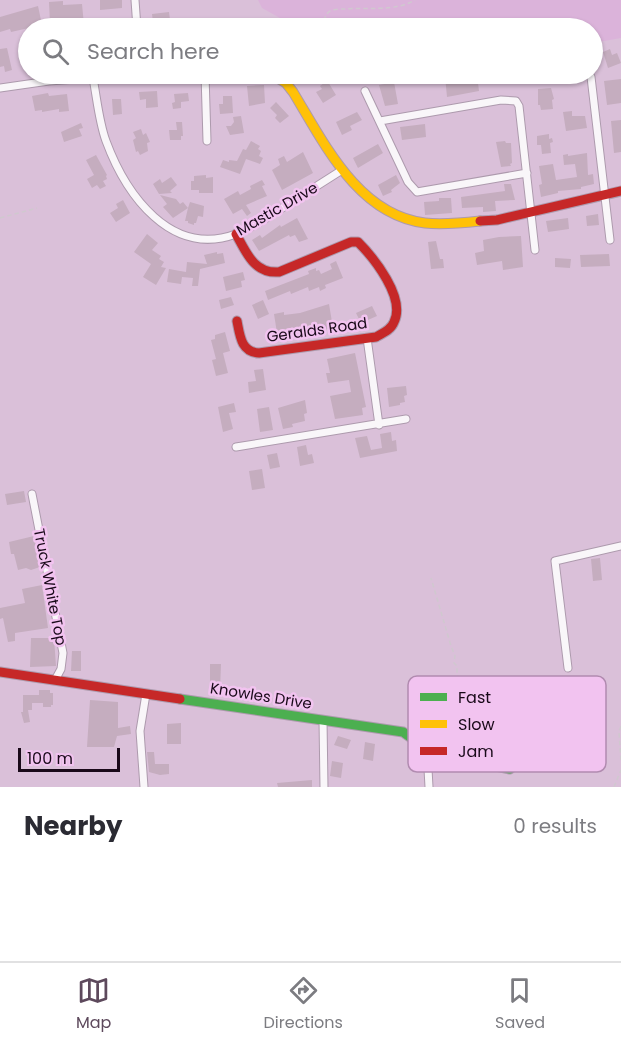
<!DOCTYPE html>
<style>
body{margin:0;font-family:Poppins,sans-serif;background:#f7f7f7;color:#2b2b33}
.scale{position:absolute;left:18px;bottom:15px;width:102px;box-sizing:border-box;padding-left:6px;border:3px solid #190919;border-top:0;font-size:16px;line-height:21px;white-space:nowrap;color:#190919;-webkit-text-stroke:4px #f2c3f0;paint-order:stroke}
.list{margin:0;padding:0;list-style:none}
h2{display:flex;justify-content:space-between;align-items:center;height:78px;margin:0;padding:0 24px;font-size:26px}
h2 small{font-size:20px;font-weight:400;color:#7c7c81}
.icon{flex:none;width:33px;height:33px;fill:none;stroke:currentColor;stroke-width:2;stroke-linecap:round;stroke-linejoin:round}
.map{position:relative;flex:none;width:621px;height:787px;overflow:hidden}
.search{position:absolute;background:#fff;box-shadow:0 2px 4px #0004;left:18px;right:18px;top:18px;height:66px;display:flex;align-items:center;gap:15px;box-sizing:border-box;padding:0 21px;border-radius:33px;color:#7c7c81;font-size:22px}
.sheet{height:174px;background:#fff}
nav{display:flex;justify-content:space-around;align-items:center;box-sizing:border-box;height:84px;border-top:2px solid #e1e1e2;background:#fff;font-size:16px;color:#7c7c81}
nav a{display:grid;justify-items:center;gap:3px}
nav .on{color:#5d495c}
.map>svg:first-child{display:block}
</style>
<div class="map">
<svg width="621" height="787" viewBox="0 0 621 787">
<rect width="100%" height="100%" fill="#dac0d9"/>
<path fill="#dbb3da" d="M258 0H621V38L593 43 592 28H298L262 8Z
M350 74H415L359 83Z"/>
<path fill="#c5adbf" d="M100 0H122V8L100 10Z
M63 1V5L82 4 84 25 69 27V22L50 23 49 2Z
M38 6 42 25 11 32 10 29 0 32V17Z
M169 12 171 28H157L155 22H153L152 14Z
M7 48 12 70 5 72 4 66 0 67V49Z
M610 49 612 55 617 53 621 63 608 68 603 52Z
M316 74H329L325 77 336 95 323 103 316 92 322 89 320 86 324 83Z
M463 74H509V77L485 80 486 82 478 83 479 91 447 97 445 76Z
M621 79V103L607 105 604 81Z
M394 82 398 104 385 106 379 85Z
M264 85 265 103 249 106 247 86Z
M551 88 554 99 552 100 553 109 541 110 540 105H538V89Z
M157 91 158 107 146 108V99L140 100 139 92Z
M48 93 49 96 67 94 69 111 59 112V109L42 112V110L35 111 32 96Z
M188 93 189 101 181 102V108L173 109 172 103 175 102 174 94Z
M223 96H232L233 113 220 114 219 104H223Z
M112 99H121L122 114 113 115Z
M276 102 289 116 280 123 275 118 277 115 270 108Z
M572 111V116H585L587 128 566 131 563 112Z
M357 112 362 120 350 126 352 130 342 135 336 122Z
M241 116 244 133 230 135 226 126H231L234 122 233 117Z
M621 120V152L614 153 611 121Z
M176 122H182L183 136H181V140H170L169 130H177Z
M81 123 83 128 79 129 82 136 64 142 61 132Z
M425 124 426 137 402 140 400 127Z
M141 129 143 135 146 133 150 142 147 143 148 151 140 155 138 151 136 152 133 140 136 138 133 132Z
M549 134V139L552 138 553 142 550 143 551 153 542 154 541 145H537V136Z
M251 141 260 146 258 149 261 151 259 156 263 158 260 164 246 159 240 174 220 167 223 160 229 162V160L237 161 243 149 246 150Z
M505 141 506 143H511L512 163 510 164 511 166 501 167 496 142Z
M378 144 383 153 358 168 353 158Z
M303 152 313 173 282 190 272 170 280 165 278 159 284 156 287 162Z
M587 153 588 175 593 174 594 184 581 187V189L558 191V193L541 197 539 185 542 184 539 166 553 164 556 180 577 177 575 164 564 165 563 155 568 154V156Z
M96 155 107 175 106 176 107 179 103 181 106 186 100 189 97 185 92 188 87 179 94 175 86 160Z
M206 175V178L213 177V193H199V190H191V181H194V176Z
M396 175 400 183 391 190 392 192 383 196 378 185Z
M171 177 177 185 170 191 172 193 159 194 153 184 160 179 162 183Z
M262 180 265 185 262 186 267 196 246 205 251 213 247 216 242 209 233 214 224 199 238 191 240 195 251 189 250 186Z
M504 184H511L515 200 495 201 496 211 483 212V207L462 208 461 197 505 191Z
M160 195 176 199 180 204 183 202 188 208 190 202 204 206 203 217 198 216 196 223H194V225L188 223V221H185L188 208 173 218 163 207 167 204Z
M439 198H451L452 213 425 215 424 202 439 201Z
M123 200 130 213 116 222 110 213 118 208 116 204Z
M598 214 599 225 587 226 586 216Z
M297 218 308 239 299 242 295 235 290 237 289 235 259 251 252 240 260 235 262 238 280 225 281 227Z
M568 218 569 229 548 232 546 221Z
M147 234 158 243 152 250 161 256 159 259 164 262 161 267 166 268 156 285 143 277 151 264 134 252Z
M521 236 523 267 503 270 502 261 477 265 475 253 484 251 483 240 499 237Z
M436 241 440 259H443L444 268 431 269 428 242Z
M217 252V254L223 253 225 263 200 269 198 286H192L193 278 182 277 181 284 167 282 169 269 186 272 187 262 207 264 204 255Z
M609 254 610 266 581 267 580 255Z
M555 258 571 259 570 268 555 267Z
M336 261 343 278 325 285 326 288 320 291 319 287 309 291 308 287 291 294 290 291 268 300 265 291 309 274 308 271 316 268V271L319 270 321 274 332 269 330 264Z
M243 272 245 280 241 281 242 287 226 291 223 277Z
M231 297 234 305 221 309 219 300Z
M263 300 269 314 258 319 252 305Z
M329 304 333 328 323 330 322 325 311 326 312 333 304 334 303 328 277 333 274 314 284 312V315L300 313Z
M372 306 377 316 361 323 356 313Z
M225 332 230 351 223 353 228 373 216 376 212 360 216 359 211 340 215 339V335Z
M355 353 366 407 362 408 363 415 335 419 330 396 351 392 349 380 328 383 326 373H330L327 359Z
M263 369 266 390 249 393 248 382 256 381 254 370Z
M406 386 407 395 404 396 405 402 400 403V405L389 407 387 388Z
M305 400 307 413 304 414 305 421 292 424 293 427 283 429 278 408Z
M234 403 236 412 229 413 233 429 223 432 218 407Z
M269 407 273 430 260 432 257 409Z
M391 432 392 441 396 440 397 451 360 458 355 438 367 436 371 450 382 448 380 434Z
M306 445 308 455 312 454 314 463 300 466 297 447Z
M277 453 280 467 270 469 267 455Z
M262 469 265 488 252 490 249 471Z
M24 491 26 502 7 505 5 494Z
M34 536 40 567 31 570 26 568 18 570 14 554H11L9 542Z
M600 558 602 580 593 581 591 559Z
M42 585 48 628 15 633V641L8 642 3 618 0 619V608L25 603 22 589Z
M31 638H54L56 666 30 667Z
M72 651H81V671H71Z
M210 664H221L220 691H210Z
M39 690H50V693H53V705H51V707H43V703H32V710H28L30 722 24 723 21 712H23V695H39Z
M90 700 118 702V728L130 726 131 734 117 736 114 747H87Z
M181 723V744H167V724Z
M338 736 351 740 347 749 334 745Z
M365 742 375 744 373 761 363 759Z
M147 752H154L155 764H169V774L160 775 149 772Z
M332 761 343 763 341 778 330 776Z
M312 780V787H278L277 783Z"/>
<g fill="none" stroke-linecap="round" stroke-linejoin="round">
<defs>
<path id="street" d="M135 0 137 28
M205 74 207 141
M591 77 610 240
M93 78C97 99 99 122 106 141 126 195 171 258 236 234 250 229 263 220 276 212 298 198 320 184 342 170
M286 83 295 74
M0 88 49 81 146 74
M365 91 408 182 417 192 527 173
M380 121 501 100 516 101 519 106 535 250
M367 338 379 425
M236 447 406 419
M32 494 63 653 61 669 55 680
M568 668 555 561 621 546
M323 720 324 787
M144 787 140 731 146 694
M429 787 428 769 431 752"/>
<path id="fast" d="M180 699 403 732 431 752 510 769"/>
<path id="slow" d="M271 74 286 83 293 92C324 143 358 215 425 223 443 225 462 223 480 221"/>
<path id="jam" d="M480 221 497 220 621 191
M236 234C246 252 254 274 279 272L351 242H358C374 258 406 298 394 322 391 330 383 333 376 337L259 353C241 352 240 336 237 321
M0 672 180 699"/>
</defs>
<use href="#street" stroke="#ad9aad" stroke-width="9"/>
<use href="#fast" stroke="#ad9aad" stroke-width="11"/>
<use href="#slow" stroke="#ad9aad" stroke-width="11"/>
<use href="#jam" stroke="#ad9aad" stroke-width="11"/>
<path stroke="#d0c8cf" stroke-width="1.5" stroke-dasharray="4.5 3" stroke-linecap="butt" d="M323 28C324 22 324 15 330 11 334 9 340 9 344 9 368 7 394 12 415 0
M0 218 37 208
M621 726 619 732 621 761
M412 730 447 723 461 716 457 707 462 682 457 675V666L454 663 455 656 451 646 431 578
M614 787 621 770"/>
<use href="#street" stroke="#f9f6f9" stroke-width="7"/>
<use href="#fast" stroke="#4caf50" stroke-width="9"/>
<use href="#slow" stroke="#ffc107" stroke-width="9"/>
<use href="#jam" stroke="#c62828" stroke-width="9"/>
</g>
<g text-anchor="middle" stroke-width="5" stroke-linejoin="round" paint-order="stroke">
<g font-size="15" fill="#190919" stroke="#f2c3f0">
<text transform="translate(277 209) rotate(-30)" y="5">Mastic Drive</text>
<text transform="translate(317 330) rotate(-8)" y="5">Geralds Road</text>
<text transform="translate(50 587) rotate(79)" y="5">Truck White Top</text>
<text transform="translate(261 696) rotate(9)" y="5">Knowles Drive</text>
</g>
</g>
<rect x="408" y="676" width="198" height="96" rx="9" fill="#f2c3f0" stroke="#b18bb0" stroke-width="1.5"/>
<rect x="420" y="693" width="27" height="8" fill="#4caf50"/>
<rect x="420" y="720" width="27" height="8" fill="#ffc107"/>
<rect x="420" y="747" width="27" height="8" fill="#c62828"/>
<g font-size="16" fill="#190919">
<text x="458" y="703">Fast</text>
<text x="458" y="730">Slow</text>
<text x="458" y="757">Jam</text>
</g>
</svg>
<div class="scale">100 m</div>
<div class="search"><svg class="icon" aria-label="search" viewBox="0 0 24 24"><circle cx="10" cy="10" r="6"/><path d="M15 15l6 6"/></svg>Search here</div>
</div>
<section class="sheet">
<h2>Nearby<small>0 results</small></h2>
<ul class="list">
</ul>
</section>
<nav>
<a class="on"><svg class="icon" aria-label="map" viewBox="0 0 24 24"><path d="M3 6l6-2 6 2 6-2v14l-6 2-6-2-6 2zM9 4v14M15 6v14"/></svg>Map</a>
<a><svg class="icon" aria-label="directions" viewBox="0 0 24 24"><path d="M12 3l9 9-9 9-9-9zM9 14v-3h6M13 9l2 2-2 2"/></svg>Directions</a>
<a><svg class="icon" aria-label="saved" viewBox="0 0 24 24"><path d="M7 4h10v16l-5-4-5 4z"/></svg>Saved</a>
</nav>
